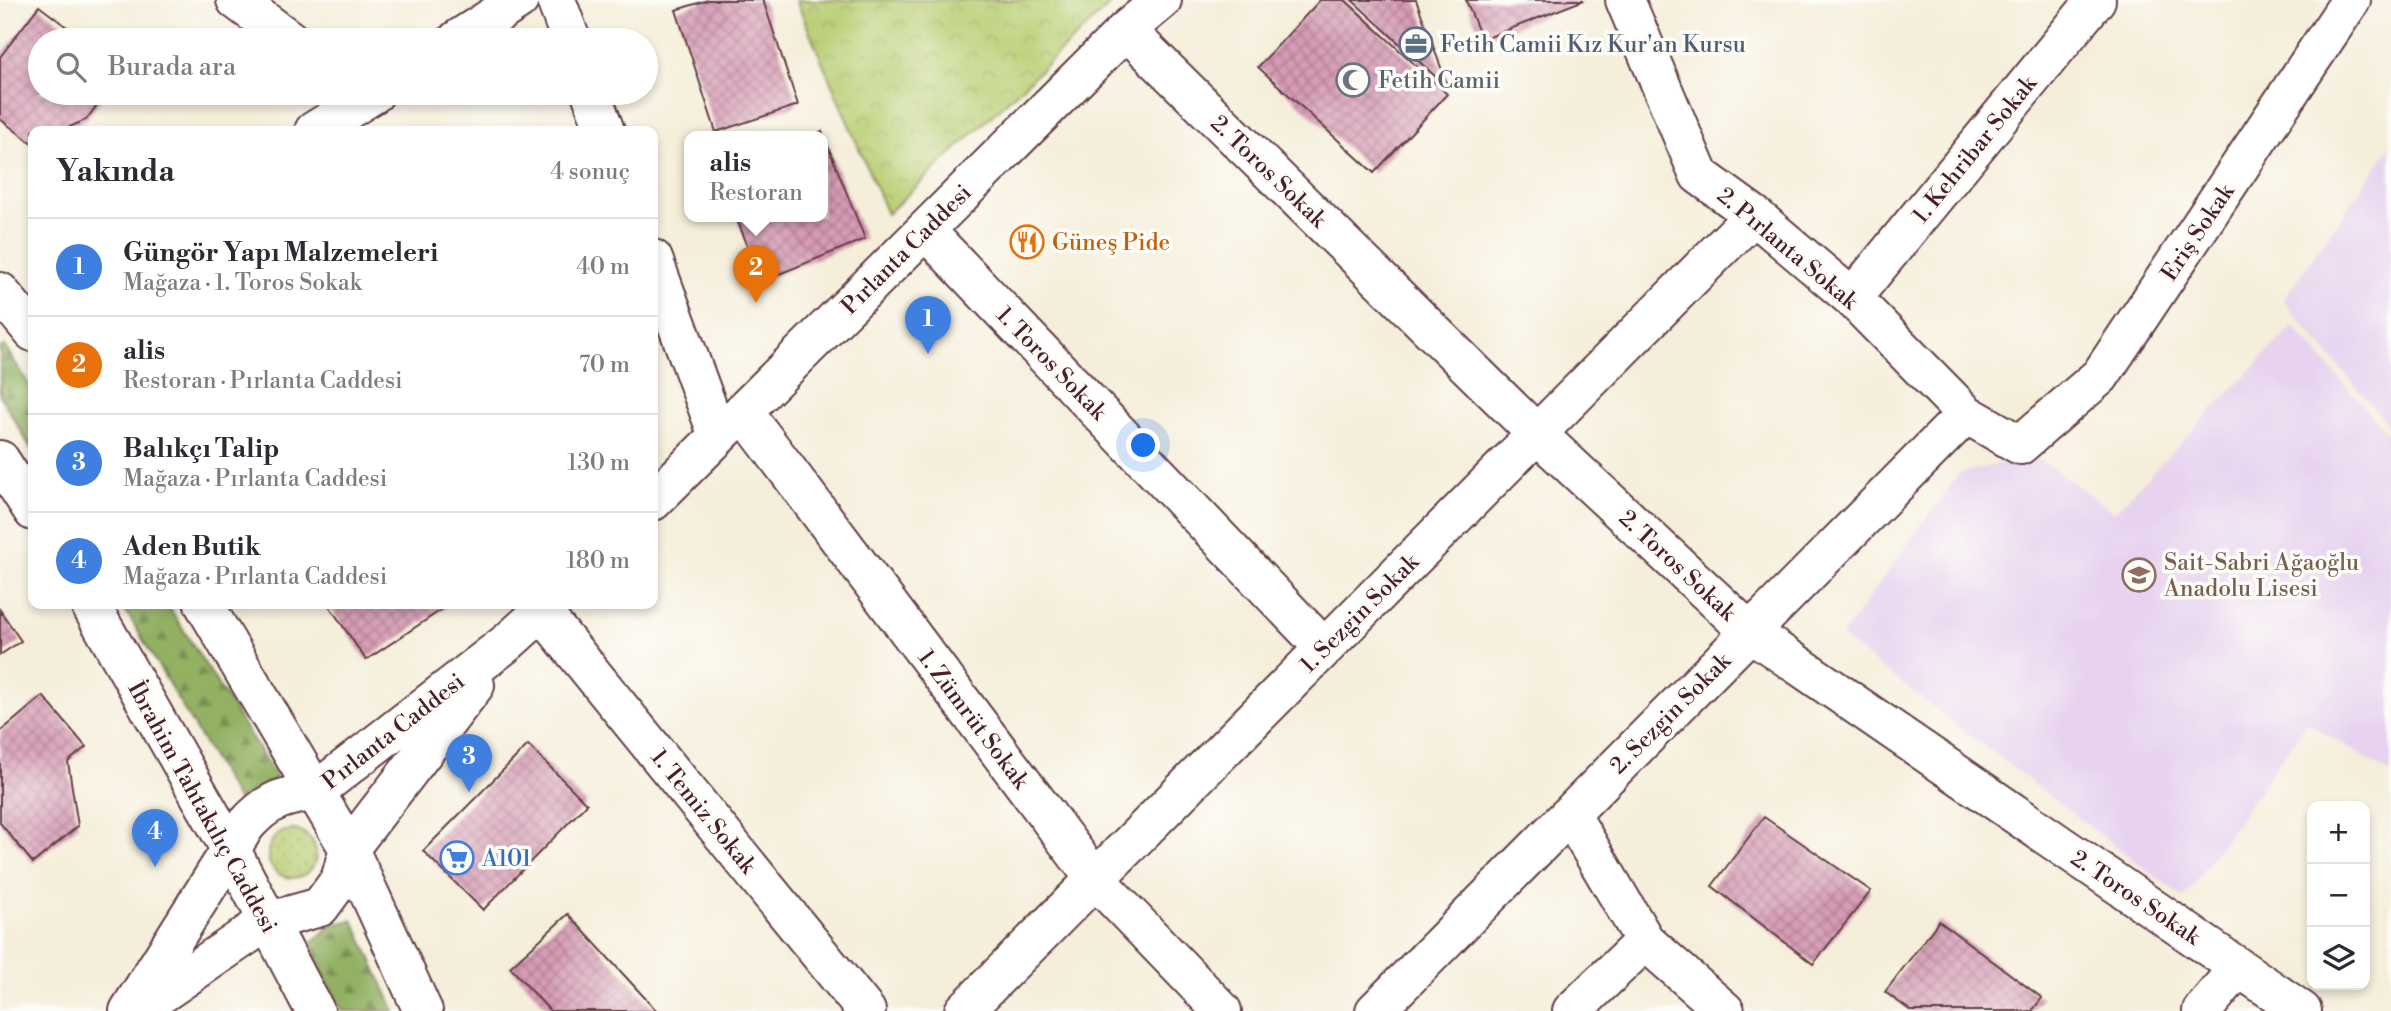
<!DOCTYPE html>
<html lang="tr">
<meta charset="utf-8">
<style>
body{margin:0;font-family:"Libre Bodoni",serif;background:#f2f2f3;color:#2b2b33}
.controls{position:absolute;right:21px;bottom:21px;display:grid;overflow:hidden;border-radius:14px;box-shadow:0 4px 10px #0003}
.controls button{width:63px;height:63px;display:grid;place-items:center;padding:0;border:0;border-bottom:2px solid #e1e1e2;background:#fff;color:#2b2b33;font:35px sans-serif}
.you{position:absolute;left:1144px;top:446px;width:24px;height:24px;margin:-18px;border:5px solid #fff;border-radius:50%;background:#1a73e8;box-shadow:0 0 0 10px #1a73e833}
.badge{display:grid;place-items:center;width:46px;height:46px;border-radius:50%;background:#d93025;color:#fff;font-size:23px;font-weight:700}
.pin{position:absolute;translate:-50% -58px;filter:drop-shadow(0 2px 4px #0008)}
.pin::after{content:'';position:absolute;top:37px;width:24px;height:21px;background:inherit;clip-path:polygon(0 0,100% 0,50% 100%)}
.popup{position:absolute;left:684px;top:131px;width:144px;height:91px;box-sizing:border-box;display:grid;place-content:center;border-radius:14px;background:#fff;filter:drop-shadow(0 2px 5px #0005);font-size:23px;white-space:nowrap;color:#7c7c81}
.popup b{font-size:26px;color:#2b2b33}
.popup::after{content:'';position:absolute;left:50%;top:100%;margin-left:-14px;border:14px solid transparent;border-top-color:#fff}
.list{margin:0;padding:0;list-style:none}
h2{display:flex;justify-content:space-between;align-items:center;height:91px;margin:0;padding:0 28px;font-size:30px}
h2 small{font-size:23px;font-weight:400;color:#7c7c81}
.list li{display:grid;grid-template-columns:46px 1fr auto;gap:21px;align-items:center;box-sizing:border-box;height:98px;padding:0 28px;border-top:2px solid #e1e1e2}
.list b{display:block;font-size:26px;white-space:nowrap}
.list p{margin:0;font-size:23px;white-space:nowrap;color:#7c7c81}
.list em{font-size:23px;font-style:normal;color:#7c7c81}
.icon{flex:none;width:38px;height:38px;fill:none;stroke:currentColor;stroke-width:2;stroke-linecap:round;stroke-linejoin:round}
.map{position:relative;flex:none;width:2391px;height:1011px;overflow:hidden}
.search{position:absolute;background:#fff;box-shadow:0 4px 10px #0003;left:28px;top:28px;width:630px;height:77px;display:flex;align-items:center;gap:18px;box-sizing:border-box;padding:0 24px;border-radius:38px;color:#7c7c81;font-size:26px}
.panel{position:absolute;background:#fff;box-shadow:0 4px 10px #0003;left:28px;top:126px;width:630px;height:483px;border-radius:14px}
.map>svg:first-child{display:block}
</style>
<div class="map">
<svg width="2391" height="1011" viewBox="0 0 2391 1011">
<defs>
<pattern id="grass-dots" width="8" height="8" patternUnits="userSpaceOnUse" patternTransform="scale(1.75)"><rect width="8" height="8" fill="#b8ce72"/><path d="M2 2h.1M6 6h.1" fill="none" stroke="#a0b063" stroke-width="1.8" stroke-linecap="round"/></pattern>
<pattern id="forest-firs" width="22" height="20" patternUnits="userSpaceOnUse" patternTransform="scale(1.75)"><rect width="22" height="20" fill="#92b164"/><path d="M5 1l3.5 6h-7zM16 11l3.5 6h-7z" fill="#798f53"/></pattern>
<pattern id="park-crowns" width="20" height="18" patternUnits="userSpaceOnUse" patternTransform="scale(1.75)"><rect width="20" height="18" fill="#b8ce72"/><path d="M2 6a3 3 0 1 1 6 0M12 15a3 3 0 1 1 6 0" fill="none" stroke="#a0b063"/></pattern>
<pattern id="building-cross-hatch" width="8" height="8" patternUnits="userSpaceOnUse" patternTransform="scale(1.75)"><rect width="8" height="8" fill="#d79cb6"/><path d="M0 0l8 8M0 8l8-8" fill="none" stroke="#b07f94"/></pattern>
</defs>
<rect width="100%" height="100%" fill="#fdfcf7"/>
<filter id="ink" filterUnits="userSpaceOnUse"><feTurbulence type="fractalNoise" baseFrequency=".0143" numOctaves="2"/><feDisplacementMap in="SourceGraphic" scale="14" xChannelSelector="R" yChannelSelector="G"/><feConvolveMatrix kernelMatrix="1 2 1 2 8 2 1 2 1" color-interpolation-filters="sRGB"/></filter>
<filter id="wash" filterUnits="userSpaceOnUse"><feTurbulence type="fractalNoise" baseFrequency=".00686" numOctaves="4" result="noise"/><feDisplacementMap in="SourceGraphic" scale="28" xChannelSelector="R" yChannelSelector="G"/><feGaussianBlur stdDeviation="1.57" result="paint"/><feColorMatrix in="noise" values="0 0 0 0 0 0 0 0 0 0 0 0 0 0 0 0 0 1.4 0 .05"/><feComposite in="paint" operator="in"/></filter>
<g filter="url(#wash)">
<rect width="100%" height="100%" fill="#f5eeda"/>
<path fill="#e7d2ef" d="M2391 146V424L2388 425 2283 300Z
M2293 326 2387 433H2391V774L2307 722 2184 898 1841 637 1959 473 2035 456 2114 512Z"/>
<path fill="url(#grass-dots)" stroke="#81764e" stroke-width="2" d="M268 854a24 24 0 1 1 48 0a24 24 0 1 1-48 0Z"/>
<path fill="url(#forest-firs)" stroke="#6e6848" stroke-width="2" d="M5 346 33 391V452L0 395V348Z
M122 604H167L277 778 237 800Z
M353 920 395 1011H342L310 944 331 925Z"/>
<path fill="url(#park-crowns)" stroke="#81764e" stroke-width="2" d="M796 0H1115L887 214Z"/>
<g id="blocks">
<path fill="url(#building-cross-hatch)" d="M708 0H763L798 105 716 132 676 10Z
M1320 0H1345L1447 94 1374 173 1258 67Z
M1352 0H1416L1449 89Z
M1466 0H1584L1482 40Z
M39 6 84 40H40V93H106L86 120 60 131H33V144L0 119V57Z
M822 131 865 239 762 281 736 217H822V137H809Z
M328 604H450L366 660Z
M0 610 21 641 0 655Z
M43 696 86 747 68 762 78 826 33 863 0 823V732Z
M528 745 587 804 483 910 423 851Z
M1764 817 1871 891 1813 964 1712 886Z
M568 914 657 1011H550L510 967Z
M1939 921 2042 998 2032 1011H1911L1885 992Z"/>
</g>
</g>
<g filter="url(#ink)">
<use href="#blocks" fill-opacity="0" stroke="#643e45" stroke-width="2"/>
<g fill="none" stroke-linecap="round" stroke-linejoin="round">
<defs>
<path id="minor" d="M236 0 290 40
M556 0 571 40
M1625 0 1699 175 1754 215 1852 298 1966 414 2020 445 2100 376 2351 0
M1126 30 1537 434 1750 632 2302 1011
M457 40 519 0
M591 93 605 131
M314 131 375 93
M925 230 1324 648
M653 259 718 436
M1852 298 2096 0
M743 411 1095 879 1222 1011
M653 501 1126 30 1162 0
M542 612 866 1011
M1570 814 1645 941 1725 1011
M139 1009 266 922 320 907 340 880 349 849 475 685
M129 1011 246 825C269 799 283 797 316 791L508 642 550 604
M964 1011 1754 215
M1375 1011 1966 414
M1572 1011 1645 941
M2202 1011 2238 968"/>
<path id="major" d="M0 292 33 332
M0 460 33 511
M90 604 232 852 315 1011
M204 604 349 849 423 1011"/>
</defs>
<use href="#minor" stroke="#643e45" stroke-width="42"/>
<use href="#major" stroke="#643e45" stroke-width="42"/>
<use href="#minor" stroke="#fff" stroke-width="38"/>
<use href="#major" stroke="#fff" stroke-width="38"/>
</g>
</g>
<defs>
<symbol id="office-ring" viewBox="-11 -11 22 22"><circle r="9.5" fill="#fdfcf7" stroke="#5c6f8a" stroke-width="1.5"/><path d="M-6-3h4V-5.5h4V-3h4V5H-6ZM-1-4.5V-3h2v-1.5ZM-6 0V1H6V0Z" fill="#5c6f8a"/></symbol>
<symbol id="mosque-ring" viewBox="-11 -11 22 22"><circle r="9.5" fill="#fdfcf7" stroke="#6b7280" stroke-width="1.5"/><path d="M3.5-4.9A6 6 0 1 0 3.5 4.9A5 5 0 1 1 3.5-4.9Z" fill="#6b7280"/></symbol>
<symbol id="restaurant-ring" viewBox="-11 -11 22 22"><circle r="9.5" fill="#fdfcf7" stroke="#e8710a" stroke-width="1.5"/><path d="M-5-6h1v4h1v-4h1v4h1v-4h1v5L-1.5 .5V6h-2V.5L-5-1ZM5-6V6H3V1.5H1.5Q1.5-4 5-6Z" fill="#e8710a"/></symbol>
<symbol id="school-ring" viewBox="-11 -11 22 22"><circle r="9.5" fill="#fdfcf7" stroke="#8d6e63" stroke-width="1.5"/><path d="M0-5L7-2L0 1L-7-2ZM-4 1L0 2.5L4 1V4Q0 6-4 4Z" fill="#8d6e63"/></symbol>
<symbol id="supermarket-ring" viewBox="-11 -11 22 22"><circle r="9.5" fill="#fdfcf7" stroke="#3f7fe0" stroke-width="1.5"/><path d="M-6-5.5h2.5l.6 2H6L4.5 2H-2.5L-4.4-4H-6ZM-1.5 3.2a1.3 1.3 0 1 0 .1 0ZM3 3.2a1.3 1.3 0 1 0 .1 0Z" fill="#3f7fe0"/></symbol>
</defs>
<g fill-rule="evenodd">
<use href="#office-ring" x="1397" y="25" width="38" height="38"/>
<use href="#mosque-ring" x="1334" y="61" width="38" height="38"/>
<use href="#restaurant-ring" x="1008" y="223" width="38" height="38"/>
<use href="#school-ring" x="2120" y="556" width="38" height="38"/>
<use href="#supermarket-ring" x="438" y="839" width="38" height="38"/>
</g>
<g text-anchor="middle" stroke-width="7" stroke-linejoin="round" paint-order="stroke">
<g font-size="23" fill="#4e5e75" stroke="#fdfcf7" text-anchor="start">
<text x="1440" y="52">Fetih Camii Kız Kur'an Kursu</text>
</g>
<g font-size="23" fill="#5b616d" stroke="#fdfcf7" text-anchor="start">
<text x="1378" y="88">Fetih Camii</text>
</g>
<g font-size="23" fill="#4a1f2b" stroke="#fdfcf7">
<text transform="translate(1974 149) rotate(-51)" y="8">1. Kehribar Sokak</text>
<text transform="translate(1269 171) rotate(44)" y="8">2. Toros Sokak</text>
<text transform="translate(2197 232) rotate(-56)" y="8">Eriş Sokak</text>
<text transform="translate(1788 248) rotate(40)" y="8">2. Pırlanta Sokak</text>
<text transform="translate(906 249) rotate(-45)" y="8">Pırlanta Caddesi</text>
<text transform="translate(1052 363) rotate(46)" y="8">1. Toros Sokak</text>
<text transform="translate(1678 565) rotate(43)" y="8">2. Toros Sokak</text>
<text transform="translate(1359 613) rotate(-45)" y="8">1. Sezgin Sokak</text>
<text transform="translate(1670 713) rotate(-45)" y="8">2. Sezgin Sokak</text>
<text transform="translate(974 719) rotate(53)" y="8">1. Zümrüt Sokak</text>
<text transform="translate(393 731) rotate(-38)" y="8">Pırlanta Caddesi</text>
<text transform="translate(203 807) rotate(61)" y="8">İbrahim Tahtakılıç Caddesi</text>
<text transform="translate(704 811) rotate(51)" y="8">1. Temiz Sokak</text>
<text transform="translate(2136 897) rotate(34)" y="8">2. Toros Sokak</text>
</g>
<g font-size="23" fill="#c56008" stroke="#fdfcf7" text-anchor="start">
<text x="1052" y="250">Güneş Pide</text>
</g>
<g font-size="23" fill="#785e54" stroke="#fdfcf7" text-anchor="start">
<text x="2164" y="570">Sait-Sabri Ağaoğlu<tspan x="2164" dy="26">Anadolu Lisesi</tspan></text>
</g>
<g font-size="23" fill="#366cbe" stroke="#fdfcf7" text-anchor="start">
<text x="482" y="866">A101</text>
</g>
</g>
</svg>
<div class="controls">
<button>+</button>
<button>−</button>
<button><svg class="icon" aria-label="layers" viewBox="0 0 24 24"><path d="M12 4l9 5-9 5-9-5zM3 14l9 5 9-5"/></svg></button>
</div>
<div class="you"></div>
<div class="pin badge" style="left:928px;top:354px;background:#3f7fe0">1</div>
<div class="pin badge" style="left:756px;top:303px;background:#e8710a">2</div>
<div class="popup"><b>alis</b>Restoran</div>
<div class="pin badge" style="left:469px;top:792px;background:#3f7fe0">3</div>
<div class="pin badge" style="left:155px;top:867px;background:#3f7fe0">4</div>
<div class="search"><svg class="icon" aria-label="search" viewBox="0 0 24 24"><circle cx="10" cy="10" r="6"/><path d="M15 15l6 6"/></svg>Burada ara</div>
<section class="panel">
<h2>Yakında<small>4 sonuç</small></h2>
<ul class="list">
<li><span class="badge" style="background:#3f7fe0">1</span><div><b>Güngör Yapı Malzemeleri</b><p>Mağaza · 1. Toros Sokak</p></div><em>40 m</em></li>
<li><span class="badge" style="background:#e8710a">2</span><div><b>alis</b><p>Restoran · Pırlanta Caddesi</p></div><em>70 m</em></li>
<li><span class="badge" style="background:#3f7fe0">3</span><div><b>Balıkçı Talip</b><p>Mağaza · Pırlanta Caddesi</p></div><em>130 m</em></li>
<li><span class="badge" style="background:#3f7fe0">4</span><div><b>Aden Butik</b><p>Mağaza · Pırlanta Caddesi</p></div><em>180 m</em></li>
</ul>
</section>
</div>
